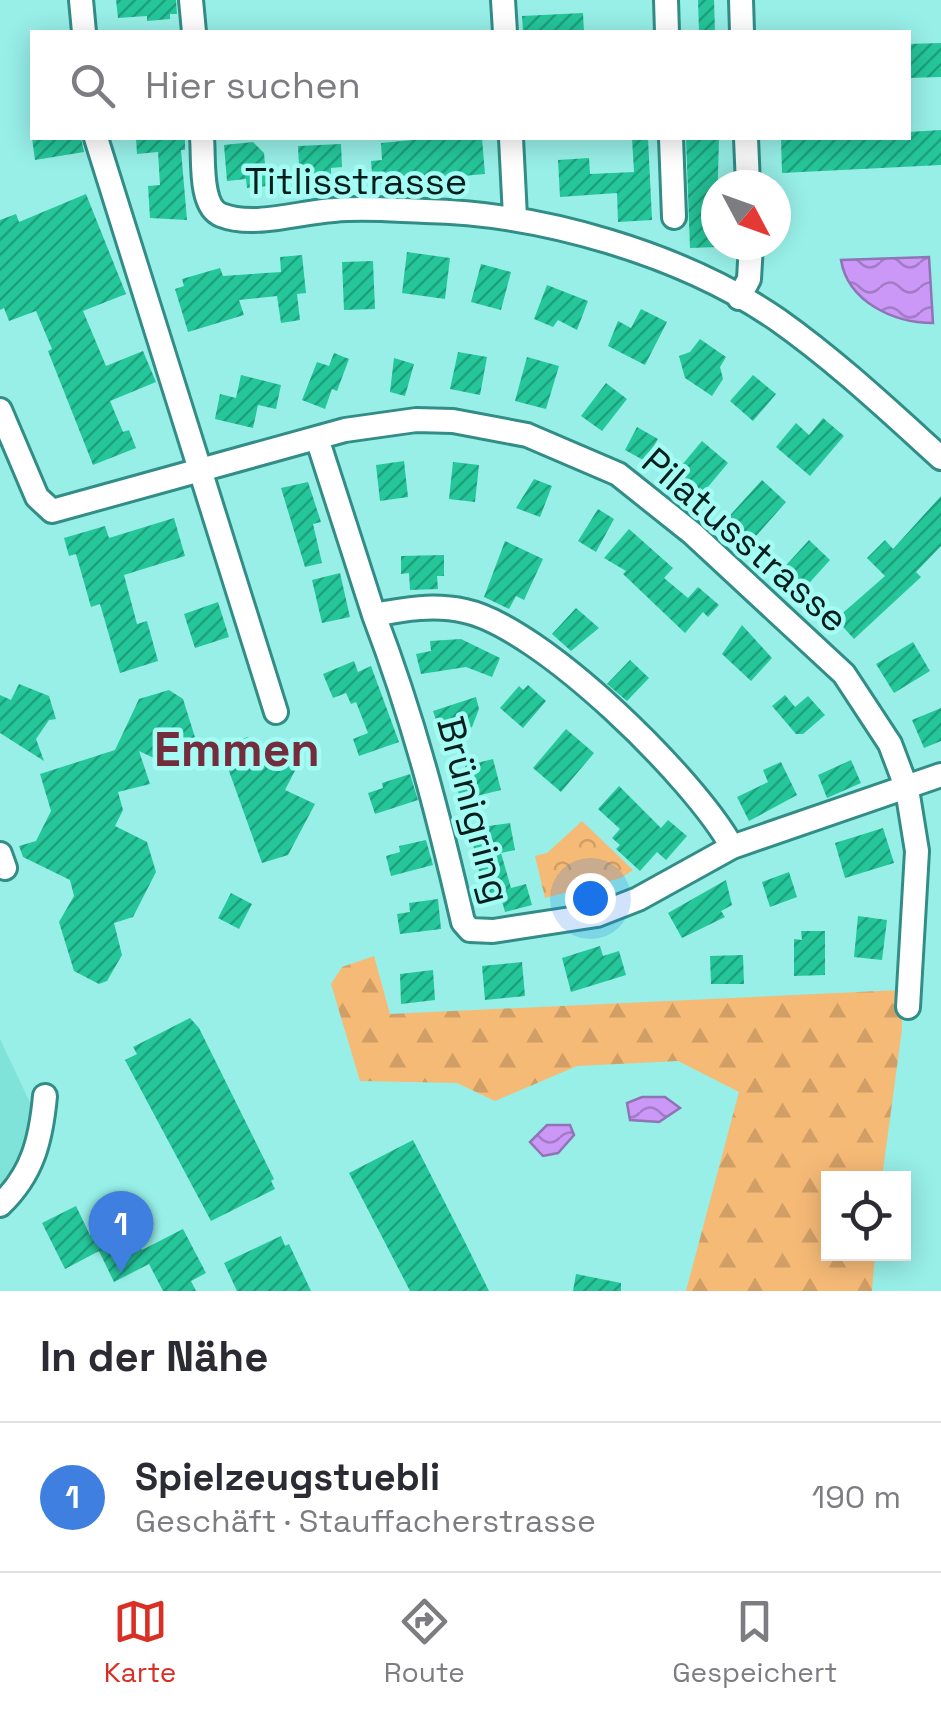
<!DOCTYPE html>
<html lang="de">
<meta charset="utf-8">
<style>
body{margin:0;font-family:"Space Grotesk",sans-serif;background:#f2f2f3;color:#2b2b33}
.controls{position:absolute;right:30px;bottom:30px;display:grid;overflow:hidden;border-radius:0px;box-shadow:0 5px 25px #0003}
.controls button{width:90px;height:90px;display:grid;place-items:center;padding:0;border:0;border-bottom:2px solid #e1e1e2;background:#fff;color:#2b2b33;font:50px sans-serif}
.compass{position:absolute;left:701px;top:170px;width:90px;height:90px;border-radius:50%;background:#fff;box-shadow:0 5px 25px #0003;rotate:131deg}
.you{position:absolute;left:590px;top:898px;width:35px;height:35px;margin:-25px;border:8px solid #fff;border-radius:50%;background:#1a73e8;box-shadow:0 0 0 15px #1a73e833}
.badge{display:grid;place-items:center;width:65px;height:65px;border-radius:50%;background:#d93025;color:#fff;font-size:32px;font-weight:700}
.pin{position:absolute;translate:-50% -82px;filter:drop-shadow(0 2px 5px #0008)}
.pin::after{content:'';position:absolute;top:52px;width:35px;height:30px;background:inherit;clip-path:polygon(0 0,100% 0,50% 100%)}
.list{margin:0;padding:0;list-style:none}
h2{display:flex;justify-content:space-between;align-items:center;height:130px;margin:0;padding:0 40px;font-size:42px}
h2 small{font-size:32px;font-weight:400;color:#7c7c81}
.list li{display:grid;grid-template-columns:65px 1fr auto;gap:30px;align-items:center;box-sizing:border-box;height:150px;padding:0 40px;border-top:2px solid #e1e1e2}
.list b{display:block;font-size:38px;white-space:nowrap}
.list p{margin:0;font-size:32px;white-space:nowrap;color:#7c7c81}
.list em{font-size:32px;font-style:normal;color:#7c7c81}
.icon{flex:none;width:55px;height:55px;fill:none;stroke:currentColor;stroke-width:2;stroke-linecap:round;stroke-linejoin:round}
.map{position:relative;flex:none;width:941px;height:1291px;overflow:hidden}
.search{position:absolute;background:#fff;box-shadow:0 5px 25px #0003;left:30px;right:30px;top:30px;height:110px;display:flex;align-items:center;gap:25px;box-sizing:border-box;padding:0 35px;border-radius:0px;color:#7c7c81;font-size:38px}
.sheet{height:280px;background:#fff}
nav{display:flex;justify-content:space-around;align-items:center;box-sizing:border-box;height:140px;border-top:2px solid #e1e1e2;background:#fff;font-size:28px;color:#7c7c81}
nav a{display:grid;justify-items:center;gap:5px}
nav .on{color:#d93025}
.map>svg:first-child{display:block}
</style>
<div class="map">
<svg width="941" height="1291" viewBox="0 0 941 1291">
<defs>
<pattern id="forest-firs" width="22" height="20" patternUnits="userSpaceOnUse" patternTransform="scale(2.5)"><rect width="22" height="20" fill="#f6ba77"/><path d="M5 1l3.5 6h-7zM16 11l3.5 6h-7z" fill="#d19f66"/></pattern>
<pattern id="park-crowns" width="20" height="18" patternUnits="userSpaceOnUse" patternTransform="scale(2.5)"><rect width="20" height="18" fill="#f6ba77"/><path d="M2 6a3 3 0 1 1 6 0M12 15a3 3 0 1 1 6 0" fill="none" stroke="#d19f66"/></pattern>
<pattern id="water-waves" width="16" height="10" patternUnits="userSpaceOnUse" patternTransform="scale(2.5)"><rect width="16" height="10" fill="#cb98f7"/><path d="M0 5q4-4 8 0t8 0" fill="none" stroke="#a37bc7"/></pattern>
<pattern id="building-hatch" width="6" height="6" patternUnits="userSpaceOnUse" patternTransform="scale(2.5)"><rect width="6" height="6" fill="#25c69a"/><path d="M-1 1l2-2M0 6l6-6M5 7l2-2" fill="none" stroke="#1ea07d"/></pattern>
</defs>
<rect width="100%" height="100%" fill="#97efe7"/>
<path fill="#80e3da" d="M0 1039 34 1111 17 1175 0 1193Z"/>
<path fill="url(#forest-firs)" d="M374 956 390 1014 901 990 902 1029 882 1178H828V1254H875L872 1291H686L739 1092 678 1061 577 1066 495 1101 457 1083 360 1081 331 984 342 967Z"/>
<path fill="url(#park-crowns)" d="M582 821 633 870 621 878 545 898 535 856 547 853Z"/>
<path fill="url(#water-waves)" stroke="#8f74b6" stroke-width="2.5" d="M929 257 933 323C894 323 848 302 841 260Z
M642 1097H665L680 1108 659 1122 630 1120 627 1103Z
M547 1125H570L574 1135 558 1153 543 1156 530 1142Z"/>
<path fill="url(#building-hatch)" d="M116 0H176L177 14H170V19L147 21V16L118 18Z
M698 0H714L715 32H699Z
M583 13 584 32H523L522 16Z
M941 43V77L908 78V44Z
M941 130V165L782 173 781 138H908V132Z
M32 138H81L84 152 35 160Z
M136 138H185V150H181L187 220 150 218 148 186 160 185 158 152 137 154Z
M433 138H482L485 174 373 184 371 161 382 160 381 143Z
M632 138H648L652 220 618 222 617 193 560 197 558 160 589 158 590 174 634 172Z
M686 138H719L716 247 690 248Z
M253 142 264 153 267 186 247 188 246 179 227 181 224 145Z
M341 144 342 167 331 168V184L300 185 298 146Z
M86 194 126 294 83 311 106 366 143 351 156 382 110 401 123 432 129 430 136 448 93 465 48 351 52 349 36 311 9 321 4 308 0 310V220L16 214 19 222Z
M407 252 450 258 445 299 402 293Z
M302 255 306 293 297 294 300 320 281 323 277 296 239 300 244 315 188 332 175 289 184 286 182 279 220 268 223 276 281 272 280 257Z
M373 261 375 309 344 310 342 262Z
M481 264 511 272 501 310 471 302Z
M547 285 588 301 577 330 558 320 553 327 534 319Z
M641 309 667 322 645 365 608 346 618 321 631 328Z
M700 339 726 357 720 367 723 379 712 396 685 378 679 356 690 352Z
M458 352 487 357 480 395 450 389Z
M334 353 349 359 337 391 332 389 325 409 302 400 317 362 329 366Z
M527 357 559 366 546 409 515 401Z
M394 358 414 364 405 396 390 392Z
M241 375 281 385 276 409 258 405 253 428 215 419 220 394 236 398Z
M753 375 776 394 753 421 730 401Z
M606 383 627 399 602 431 581 416Z
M823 418 844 436 810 476 776 447 796 423 809 435Z
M637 427 658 439 645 461 625 450Z
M702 441 728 463 702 494 676 472Z
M404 461 408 497 380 501 376 465Z
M453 462 479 465 475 502 449 499Z
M534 479 552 486 540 517 516 508Z
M762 480 786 502 749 544 724 522Z
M308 482 321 522 313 524 322 563 305 567 281 488Z
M941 496V546L916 572 921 577 854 639 836 619 885 576 867 558 885 540 893 549Z
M598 509 614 519 596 552 578 541Z
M174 518 185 556 124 575 137 624 147 621 158 661 120 673 100 604 91 607 76 554 69 556 64 538 105 526 109 538Z
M629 529 673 568 664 578 688 598 698 587 719 605 708 617 703 612 685 633 623 574 626 571 604 558Z
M809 540 830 560 802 591 781 571Z
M505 541 543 559 524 600 516 596 509 609 484 597Z
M444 555V576H437L438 589 410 590 409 573 401 574V556Z
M340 573 350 617 322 623 312 580Z
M218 602 229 637 195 648 184 614Z
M576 608 599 628 571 651 552 634Z
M742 625 772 658 751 681 722 654Z
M461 639 500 658 492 677 466 667 421 674 416 654 431 651 430 641Z
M913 642 930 671 894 693 876 664Z
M630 660 649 678 627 701 607 684Z
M354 661 358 672 371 666 399 742 359 756 353 739 368 733 356 702 351 704 346 693 333 698 323 674Z
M19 684 49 696 56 719 49 720 36 739 44 761 0 733V695L11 700Z
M528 685 546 701 523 728 500 708 519 686 523 690Z
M169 690 183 699 199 750 195 758 173 767 139 751 150 784 118 792 123 810 115 826 147 842 156 872 133 917 114 923 122 955 107 981 99 984 74 971 59 922 74 896 70 880 23 857 19 846 36 841 51 811 40 774 115 750 139 699Z
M785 695 795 707 808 696 825 715 803 734H796L772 706Z
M476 697 479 709 472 727 442 738 433 711Z
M941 708V741L924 748 912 720Z
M566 729 594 753 561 792 533 768Z
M248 737 299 763 285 790 315 804 288 855 262 863 220 746Z
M493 759 501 790 460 800 456 782 468 779 465 766Z
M851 760 861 783 827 798 818 775Z
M781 762 797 795 749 821 737 797 768 782 763 770Z
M410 774 418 800 375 814 368 793 383 788 382 783Z
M619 786 661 828 668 820 687 836 666 860 657 852 640 871 616 849 620 845 612 838 620 829 598 809Z
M510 823 515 850 501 853 511 888 526 884 532 905 505 912 500 894 485 898 471 835 483 833 482 827Z
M883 828 894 863 845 878 835 843Z
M426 840 433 865 391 876 386 856 400 852 399 846Z
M789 872 797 897 770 907 762 882Z
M726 880 732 905 721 911 725 917 682 938 668 913Z
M231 893 252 904 239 929 218 918Z
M438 899 441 929 400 934 397 914 410 912 409 903Z
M858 916 887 920 882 960 854 957Z
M801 931H825V975L794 976V939L802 940Z
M600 946 603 956 619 951 626 975 571 992 562 958Z
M743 955 744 984H711L710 956Z
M522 962 525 996 485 1000 482 966Z
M433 970 435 1000 401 1004 400 974Z
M190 1018 199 1028 274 1179 271 1181 275 1189 211 1221 125 1060 137 1054 133 1047Z
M413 1140 466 1244 489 1291H410L349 1173Z
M76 1206 90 1235 125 1218 142 1250 183 1229 206 1273 191 1281 196 1291H163L149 1264 114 1282 99 1251 65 1269 42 1223Z
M281 1236 285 1246 289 1244 311 1291H237L224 1263Z
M576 1274 621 1283V1291H573Z"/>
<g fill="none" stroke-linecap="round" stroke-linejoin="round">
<defs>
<path id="minor" d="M81 0 84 32
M191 0 194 32
M503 0 505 32
M666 0 667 32
M741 0 742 32
M96 138 276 712
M202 138C204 158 199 206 221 215 254 228 299 212 334 210 364 207 395 210 425 211 540 213 683 254 778 320 836 361 888 410 941 458
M511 138 515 217
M671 138 674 217
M746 138 748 185
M739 298 749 279 751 245
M0 410 37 497 52 511 345 430 416 420 453 421 527 435 618 474 692 533 844 674 890 744 907 789 917 851 908 1007
M317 438 374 615C405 609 434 604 465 611 541 627 695 779 732 847L941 775
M374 615C414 720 438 814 463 922L470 930 493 931 597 915 638 899 732 847
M0 854 5 868
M0 1205C33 1174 41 1139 45 1096"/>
</defs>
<use href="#minor" stroke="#328d87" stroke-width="28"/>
<use href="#minor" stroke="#fff" stroke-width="22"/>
</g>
<g text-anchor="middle" stroke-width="9" stroke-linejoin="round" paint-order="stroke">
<g font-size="38" fill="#031f1d" stroke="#a4fcf4">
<text x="356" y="194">Titlisstrasse</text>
<text transform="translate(745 540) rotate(41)" y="13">Pilatusstrasse</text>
<text transform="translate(474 810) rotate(75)" y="13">Brünigring</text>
</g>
<g font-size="48" font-weight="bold" fill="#732d3d" stroke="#a4fcf4">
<text x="237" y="766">Emmen</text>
</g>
</g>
</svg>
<div class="controls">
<button><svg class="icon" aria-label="locate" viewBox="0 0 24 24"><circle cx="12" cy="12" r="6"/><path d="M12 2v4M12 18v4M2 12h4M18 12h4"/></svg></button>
</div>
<svg class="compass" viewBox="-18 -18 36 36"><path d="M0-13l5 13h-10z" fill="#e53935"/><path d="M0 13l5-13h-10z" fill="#7c7c81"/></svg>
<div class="you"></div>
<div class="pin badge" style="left:121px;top:1273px;background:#3f7fe0">1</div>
<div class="search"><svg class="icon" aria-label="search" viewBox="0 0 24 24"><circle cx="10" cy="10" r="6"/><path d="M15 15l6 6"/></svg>Hier suchen</div>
</div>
<section class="sheet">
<h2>In der Nähe<small></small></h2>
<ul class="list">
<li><span class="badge" style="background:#3f7fe0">1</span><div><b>Spielzeugstuebli</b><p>Geschäft · Stauffacherstrasse</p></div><em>190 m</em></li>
</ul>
</section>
<nav>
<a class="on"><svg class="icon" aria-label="map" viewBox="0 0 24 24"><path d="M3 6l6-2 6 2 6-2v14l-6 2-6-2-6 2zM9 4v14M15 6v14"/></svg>Karte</a>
<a><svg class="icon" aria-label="directions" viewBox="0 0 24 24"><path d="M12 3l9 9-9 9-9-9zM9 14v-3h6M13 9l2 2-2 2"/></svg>Route</a>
<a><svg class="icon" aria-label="saved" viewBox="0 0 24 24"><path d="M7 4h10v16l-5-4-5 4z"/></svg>Gespeichert</a>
</nav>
